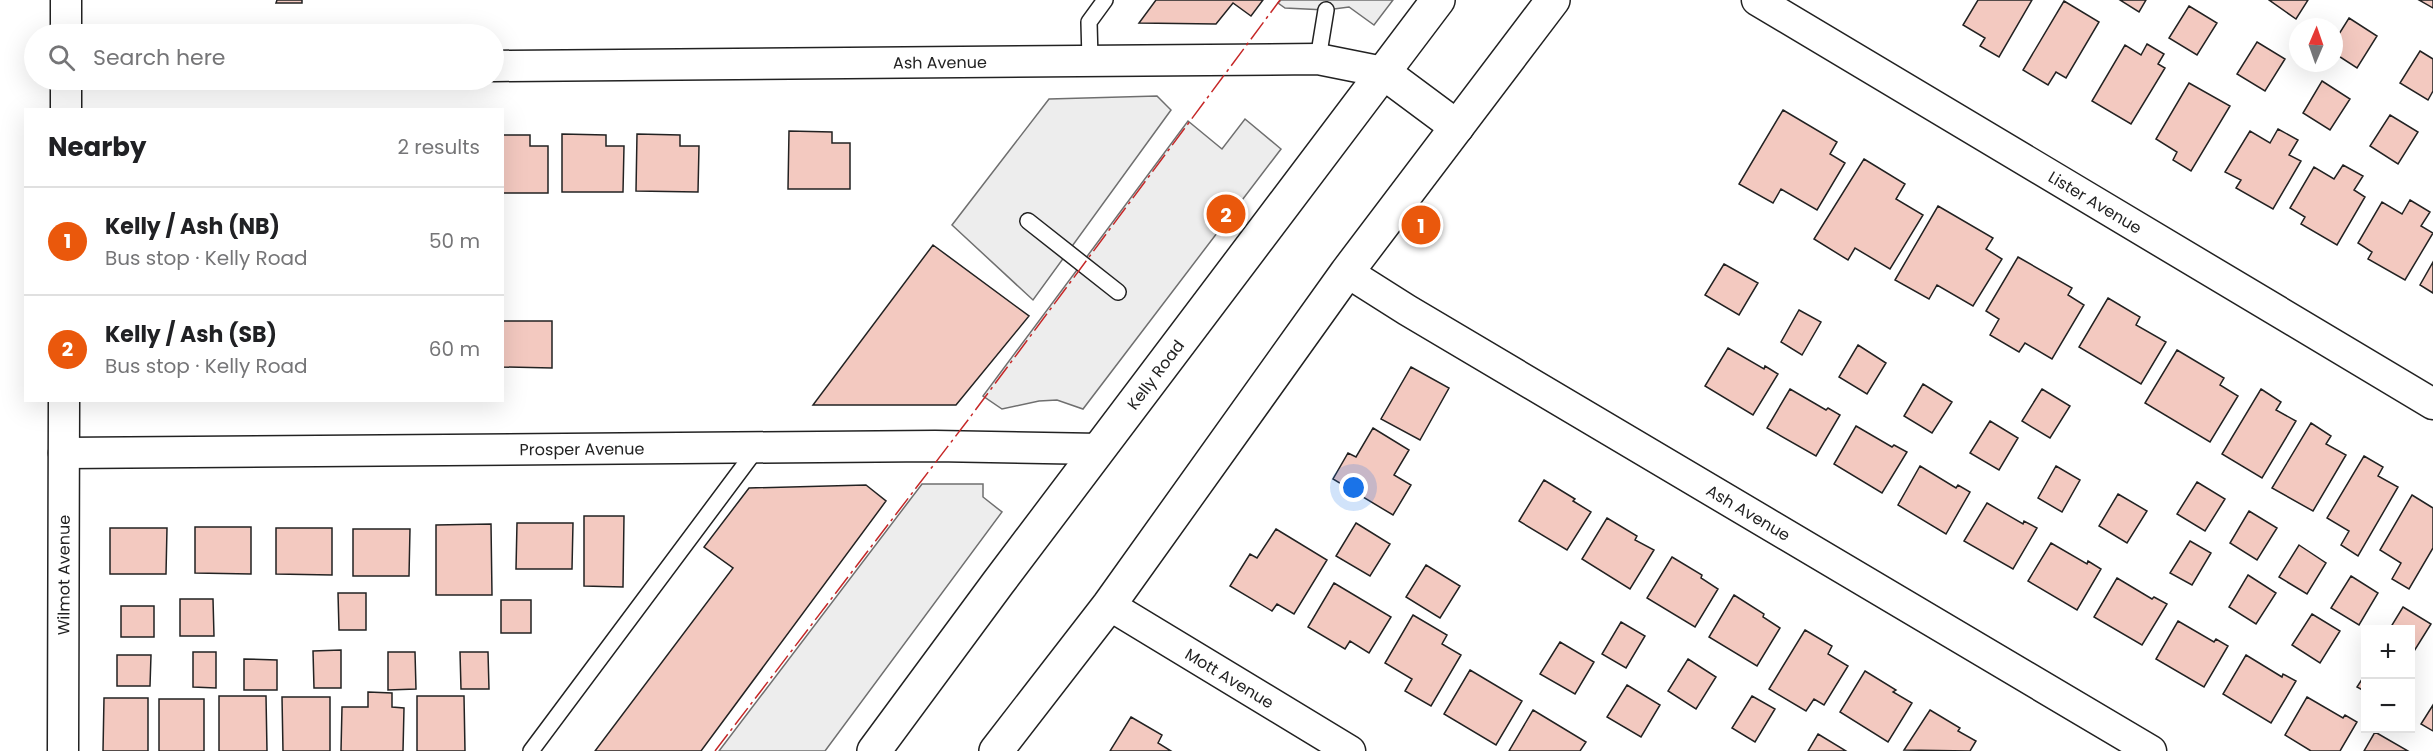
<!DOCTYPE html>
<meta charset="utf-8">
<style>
body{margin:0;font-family:Poppins,sans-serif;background:#f6f6f6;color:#202124}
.controls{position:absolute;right:18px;bottom:18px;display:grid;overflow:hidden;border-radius:0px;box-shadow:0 6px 24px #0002}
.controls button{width:54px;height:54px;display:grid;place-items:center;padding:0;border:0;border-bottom:2px solid #e0e0e0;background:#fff;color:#202124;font:30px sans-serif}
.compass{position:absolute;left:2289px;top:18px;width:54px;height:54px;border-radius:50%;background:#fff;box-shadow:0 6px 24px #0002;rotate:2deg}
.you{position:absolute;left:1354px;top:488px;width:21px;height:21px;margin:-15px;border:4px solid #fff;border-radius:50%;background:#1a73e8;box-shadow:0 0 0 9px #1a73e833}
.badge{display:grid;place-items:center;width:39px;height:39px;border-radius:50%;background:#ea580c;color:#fff;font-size:20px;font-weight:700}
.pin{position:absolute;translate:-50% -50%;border:3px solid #fff;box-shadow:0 2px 6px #0006}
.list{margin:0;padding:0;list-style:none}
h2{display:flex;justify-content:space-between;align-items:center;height:78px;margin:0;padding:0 24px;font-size:26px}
h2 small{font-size:20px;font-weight:400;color:#757577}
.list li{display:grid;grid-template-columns:39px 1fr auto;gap:18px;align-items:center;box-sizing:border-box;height:108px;padding:0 24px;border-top:2px solid #e0e0e0}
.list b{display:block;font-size:22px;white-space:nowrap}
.list p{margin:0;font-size:20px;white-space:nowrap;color:#757577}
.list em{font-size:20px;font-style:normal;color:#757577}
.icon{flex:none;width:33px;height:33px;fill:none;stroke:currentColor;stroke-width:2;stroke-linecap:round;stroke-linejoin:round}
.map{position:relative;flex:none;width:2433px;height:751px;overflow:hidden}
.search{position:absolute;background:#fff;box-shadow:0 6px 24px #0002;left:24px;top:24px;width:480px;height:66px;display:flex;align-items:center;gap:15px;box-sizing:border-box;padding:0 21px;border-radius:33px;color:#757577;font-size:22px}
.panel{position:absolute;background:#fff;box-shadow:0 6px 24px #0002;left:24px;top:108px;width:480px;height:294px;border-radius:0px}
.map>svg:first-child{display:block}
</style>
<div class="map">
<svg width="2433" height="751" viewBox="0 0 2433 751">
<rect width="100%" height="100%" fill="#fff"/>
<path fill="#ededed" stroke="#6f6f6f" stroke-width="1.5" d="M1281 0H1393L1374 25 1349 7 1326 10 1285 8 1278 3Z
M1157 96 1171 110 1033 300 952 225 1049 99Z
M1245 119 1281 149 1083 409 1057 400 1039 401 1002 409 983 396 1188 121 1222 149Z
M922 484H983V497L1002 512 825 751H719Z"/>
<path fill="#f3c9c0" stroke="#222" stroke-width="1.5" d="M277 0H302V3H276Z
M1156 0H1263L1251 16 1233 3 1216 24 1139 23Z
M1978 0H2032L1999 57 1980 46 1985 38 1963 25Z
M2120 0H2146L2139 12Z
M2269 0H2308L2296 19Z
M2419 0H2433V8Z
M2064 1 2099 22 2066 78 2056 72 2048 85 2023 70Z
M2189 6 2217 23 2197 55 2169 38Z
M2349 18 2377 36 2357 68 2334 53V42Z
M2257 42 2285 59 2265 91 2237 74Z
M2147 44 2164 54 2158 64 2165 68 2131 124 2092 101 2125 45 2141 55Z
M2420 51 2433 59V91L2428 100 2400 83Z
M2322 81 2350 99 2330 130 2303 113Z
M2189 83 2230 106 2191 171 2173 160 2177 152 2156 139Z
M1783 110 1837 142 1830 154 1845 163 1817 210 1781 189 1773 203 1739 184Z
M2390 115 2418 132 2398 164 2370 146Z
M2278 129 2298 140 2289 155 2301 161 2273 209 2236 188 2241 180 2225 172 2250 131 2270 143Z
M789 131 832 132V143H850V189H788Z
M562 134 606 135V146H624L623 192H562Z
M637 134 680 135V146H699L698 192 636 191Z
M502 135H530V146H548V193H502Z
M1864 159 1905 184 1896 199 1923 215 1890 269 1855 248 1848 260 1814 239Z
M2343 165 2363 176 2354 190 2365 197 2337 245 2301 224 2305 217 2290 208 2314 167 2334 179Z
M2410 200 2430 212 2421 226 2433 233 2405 280 2368 259 2372 252 2358 243 2382 202 2402 214Z
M1938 206 1993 238 1986 249 2002 259 1973 306 1937 285 1929 299 1895 280Z
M933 245 1029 316 956 405H813Z
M2018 257 2072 288 2068 295 2084 305 2052 359 2025 343 2019 352 1990 335 1999 319 1986 311Z
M2433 262V293L2420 285Z
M1724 264 1758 283 1739 315 1705 295Z
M2108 298 2140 317 2136 325 2166 342 2141 384 2079 347Z
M1799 310 1821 322 1802 355 1781 342Z
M502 321H552V368L502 367Z
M1858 345 1886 363 1867 394 1839 377Z
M1728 348 1764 369 1765 366 1778 374 1753 415 1705 386Z
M2177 350 2224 378 2220 385 2238 396 2210 442 2145 403Z
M1411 367 1449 388 1420 440 1381 419Z
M1923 384 1952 402 1932 433 1904 416Z
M1790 389 1826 410 1828 408 1840 415 1816 456 1767 428Z
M2042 389 2070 406 2050 438 2022 421Z
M2261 389 2281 402 2276 410 2296 421 2262 478 2222 454Z
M1990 421 2018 438 1999 470 1970 453Z
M2311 423 2331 436 2326 444 2346 455 2313 511 2272 488Z
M1856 426 1892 447 1894 445 1907 452 1882 493 1834 464Z
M1373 428 1409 450 1394 475 1411 485 1393 515 1333 479 1348 453 1356 457Z
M2364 456 2383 467 2378 476 2398 487 2358 556 2341 545 2349 531 2327 518Z
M1920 466 1956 488 1958 485 1970 492 1946 534 1898 505Z
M2056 466 2080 480 2062 512 2038 498Z
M1544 480 1575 499 1573 501 1591 512 1567 550 1519 521Z
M2197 482 2225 499 2205 531 2177 514Z
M866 485 886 501 701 751H595L733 568 704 547 749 488Z
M2118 494 2147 511 2127 543 2099 526Z
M2412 495 2433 508V548L2409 589 2392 579 2401 563 2380 550Z
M1987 503 2023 524 2024 521 2037 528 2013 569 1964 541Z
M2249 511 2277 528 2257 560 2230 543Z
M584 516H624L623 587 584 586Z
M1607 518 1637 536 1635 540 1654 550 1630 589 1582 559Z
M517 523H573L572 569H516Z
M1356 523 1390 544 1370 576 1336 556Z
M491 524 492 595H436V525Z
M195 527H251V574L195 573Z
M110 528H167L166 574H110Z
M276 528H332V575L276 574Z
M353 529H410L409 576H353Z
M1276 529 1327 560 1294 614 1277 604 1272 611 1230 586 1250 554 1257 558Z
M2190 541 2211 553 2192 585 2170 573Z
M2051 543 2087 564 2088 561 2101 569 2077 610 2028 581Z
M2299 545 2326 563 2307 594 2279 577Z
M1672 557 1702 575 1701 578 1718 589 1695 627 1647 598Z
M1426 565 1460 586 1440 618 1406 597Z
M2248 575 2276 593 2256 624 2229 607Z
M2351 576 2378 593 2359 625 2331 608Z
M2117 578 2152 599 2154 597 2167 604 2142 645 2094 617Z
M1334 583 1391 617 1369 653 1350 641 1345 649 1308 627Z
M338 593H366V630H339Z
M1734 595 1764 614 1763 617 1780 628 1757 666 1709 637Z
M180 599H213L214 636H180Z
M501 600H531V633H501Z
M121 606H154V637H121Z
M2403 607 2431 624 2411 656 2410 630H2389Z
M2312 614 2340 631 2320 663 2292 645Z
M1413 615 1447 635 1442 644 1461 655 1431 706 1405 691 1412 679 1385 663Z
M2178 621 2214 642 2216 639 2228 646 2204 687 2156 659Z
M1621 622 1645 636 1626 668 1602 654Z
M1805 630 1832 646 1828 654 1848 666 1824 705 1814 699 1806 711 1769 689Z
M1560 642 1594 662 1575 694 1540 674Z
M341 650V688H314L313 651Z
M193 652H216V688L193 687Z
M388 652H415L416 689 388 690Z
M460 652H488L489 689H461Z
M117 655H151L150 686H117Z
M2246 655 2282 677 2283 674 2296 681 2271 723 2223 694Z
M244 659 277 660V690H244Z
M1688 659 1716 677 1696 709 1668 691Z
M1470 670 1522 701 1496 745 1444 714Z
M1865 671 1896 690 1893 692 1912 703 1888 742 1840 712Z
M2366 673V692L2357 687Z
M1627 685 1660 705 1641 737 1607 717Z
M368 692 392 693V707L404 708 403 751H341L342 707H368Z
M219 696H266L267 751H219Z
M417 696H464L465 751H417Z
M1752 696 1775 709 1755 742 1732 728Z
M282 697H330V751H283Z
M2307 697 2343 718 2345 715 2357 722 2340 751H2311L2285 735Z
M104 698H148V751H103Z
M159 699H204V751H159Z
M2433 705V731L2421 724Z
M1533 710 1586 742 1580 751H1509Z
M1930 710 1960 728 1958 731 1976 741 1970 751 1904 750Z
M1131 717 1162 735 1158 743 1171 751H1110Z
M2375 732 2408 751H2364Z
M1818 734 1846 751H1808Z"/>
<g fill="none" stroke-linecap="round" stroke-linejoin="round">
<defs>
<path id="service" d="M1318 59 1326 10
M1090 60 1089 22 1105 0
M1028 221 1118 292
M531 751 758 447"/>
<g id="minor">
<path d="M66 0V34"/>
<path id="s1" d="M1757 0 2433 404"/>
<path id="s2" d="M494 66 1318 59 1383 72"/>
<path d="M66 110V80"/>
<path id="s3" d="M1347 272 1407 310 2151 751"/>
<path id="s4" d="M64 453 935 446 1100 449"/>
<path id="s5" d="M1109 605 1350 751"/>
<path id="s6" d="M63 751 64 400"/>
</g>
<g id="tertiary">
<path d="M1383 72 1457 127"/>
<path id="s7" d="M874 751 998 583 1438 0"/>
<path d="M996 751 1109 605 1347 272 1553 0"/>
</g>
</defs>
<use href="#service" stroke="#222" stroke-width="18"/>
<use href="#minor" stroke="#222" stroke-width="33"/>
<use href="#tertiary" stroke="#222" stroke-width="36"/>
<use href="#service" stroke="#fff" stroke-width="15"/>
<use href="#minor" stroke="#fff" stroke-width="30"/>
<use href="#tertiary" stroke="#fff" stroke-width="33"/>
<path stroke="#c62828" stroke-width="1.5" stroke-dasharray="21 4.5 3 4.5" stroke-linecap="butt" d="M715 751 968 420 1280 0"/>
</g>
<g text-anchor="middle" stroke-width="4.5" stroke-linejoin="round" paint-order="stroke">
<g font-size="16" fill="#222" stroke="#fff">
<text dy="6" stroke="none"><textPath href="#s2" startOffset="446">Ash Avenue</textPath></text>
<text dy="6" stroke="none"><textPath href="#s1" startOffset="394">Lister Avenue</textPath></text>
<text dy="6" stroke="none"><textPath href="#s7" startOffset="470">Kelly Road</textPath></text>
<text dy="6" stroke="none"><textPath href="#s4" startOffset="518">Prosper Avenue</textPath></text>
<text dy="6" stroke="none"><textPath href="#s3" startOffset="468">Ash Avenue</textPath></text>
<text dy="6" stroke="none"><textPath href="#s6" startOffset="176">Wilmot Avenue</textPath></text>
<text dy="6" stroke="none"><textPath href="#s5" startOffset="141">Mott Avenue</textPath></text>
</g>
</g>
</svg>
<div class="controls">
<button>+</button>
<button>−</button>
</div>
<svg class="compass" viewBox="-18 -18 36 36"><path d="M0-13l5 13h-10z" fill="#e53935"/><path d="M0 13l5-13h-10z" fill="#757577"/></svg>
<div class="you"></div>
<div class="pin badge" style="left:1421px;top:225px">1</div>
<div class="pin badge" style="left:1226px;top:214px">2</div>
<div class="search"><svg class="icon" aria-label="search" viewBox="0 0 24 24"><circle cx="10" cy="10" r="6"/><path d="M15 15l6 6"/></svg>Search here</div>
<section class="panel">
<h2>Nearby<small>2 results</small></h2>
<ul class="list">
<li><span class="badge">1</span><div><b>Kelly / Ash (NB)</b><p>Bus stop · Kelly Road</p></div><em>50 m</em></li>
<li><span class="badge">2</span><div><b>Kelly / Ash (SB)</b><p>Bus stop · Kelly Road</p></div><em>60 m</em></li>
</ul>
</section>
</div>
